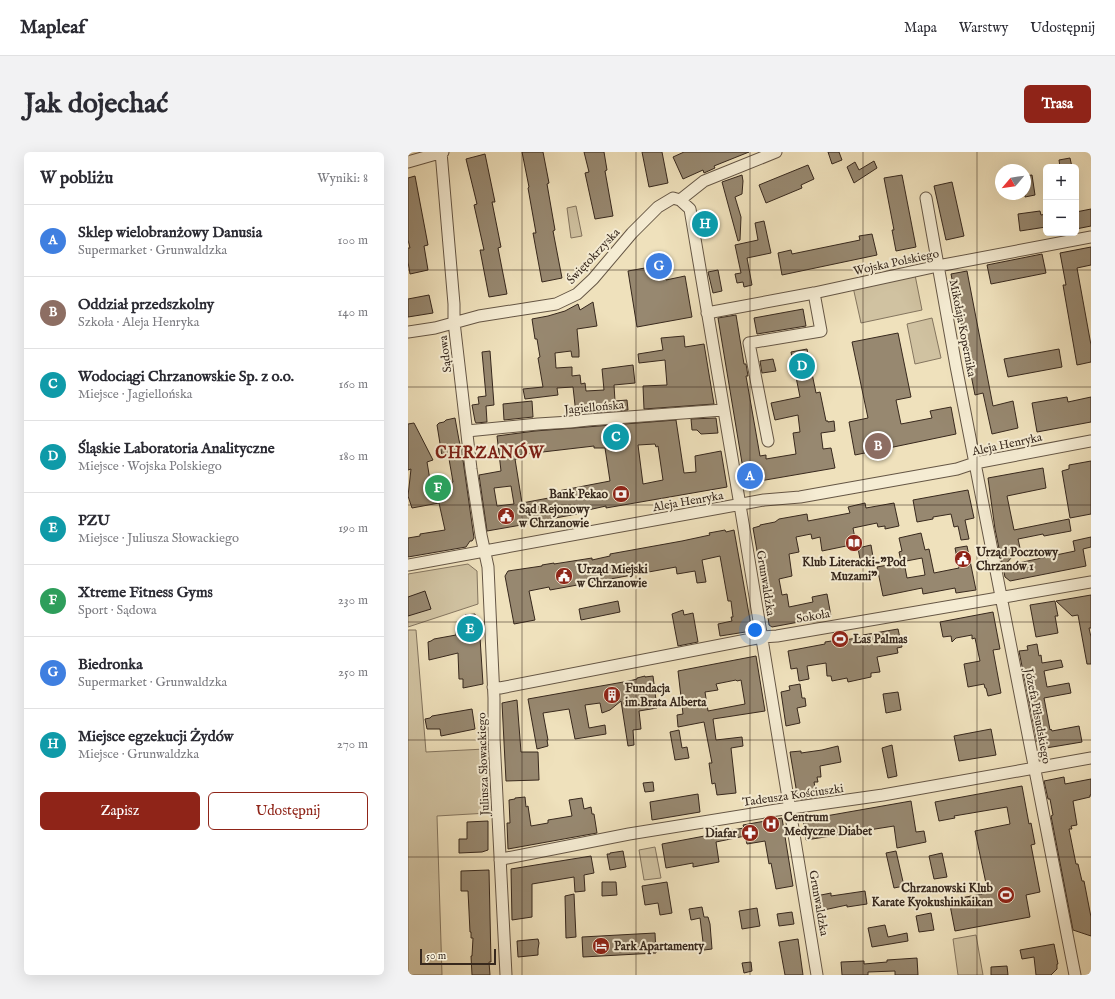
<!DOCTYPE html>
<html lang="pl">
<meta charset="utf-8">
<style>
body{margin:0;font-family:"IM FELL English",serif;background:#f2f2f3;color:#2b2b33}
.controls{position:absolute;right:12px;top:12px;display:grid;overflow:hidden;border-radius:6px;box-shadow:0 4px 16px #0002}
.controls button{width:36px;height:36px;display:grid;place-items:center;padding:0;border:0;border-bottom:1px solid #e1e1e2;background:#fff;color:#2b2b33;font:20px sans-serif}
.compass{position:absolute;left:587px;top:12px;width:36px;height:36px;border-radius:50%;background:#fff;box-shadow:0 4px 16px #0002;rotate:241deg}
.scale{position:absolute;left:12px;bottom:10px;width:76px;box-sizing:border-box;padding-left:4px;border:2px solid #37281d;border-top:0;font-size:11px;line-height:14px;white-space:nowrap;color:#37281d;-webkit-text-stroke:3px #f5ecd3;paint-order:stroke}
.you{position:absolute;left:347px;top:478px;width:14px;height:14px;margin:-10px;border:3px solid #fff;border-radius:50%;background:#1a73e8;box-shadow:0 0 0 6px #1a73e833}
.badge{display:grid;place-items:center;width:26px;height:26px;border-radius:50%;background:#8f2418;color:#fff;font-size:13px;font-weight:700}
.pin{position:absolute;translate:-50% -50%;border:2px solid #fff;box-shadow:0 1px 4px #0006}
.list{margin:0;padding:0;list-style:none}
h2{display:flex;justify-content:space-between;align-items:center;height:52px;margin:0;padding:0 16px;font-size:17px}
h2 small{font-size:13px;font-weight:400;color:#7c7c81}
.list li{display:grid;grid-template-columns:26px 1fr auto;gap:12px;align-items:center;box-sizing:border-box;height:72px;padding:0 16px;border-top:1px solid #e1e1e2}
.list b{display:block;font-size:15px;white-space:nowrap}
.list p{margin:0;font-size:13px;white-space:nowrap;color:#7c7c81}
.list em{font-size:13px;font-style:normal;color:#7c7c81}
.actions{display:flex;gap:8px;padding:12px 16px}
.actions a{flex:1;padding:9px 0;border:1px solid #8f2418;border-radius:6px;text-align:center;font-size:14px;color:#8f2418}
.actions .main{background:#8f2418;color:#fff}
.map{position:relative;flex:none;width:683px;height:823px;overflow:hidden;border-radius:6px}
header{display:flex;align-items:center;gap:24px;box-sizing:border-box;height:56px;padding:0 20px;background:#fff;border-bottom:1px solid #e1e1e2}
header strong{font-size:19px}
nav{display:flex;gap:22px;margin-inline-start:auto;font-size:14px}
.intro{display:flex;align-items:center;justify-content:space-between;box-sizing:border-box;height:96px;padding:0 24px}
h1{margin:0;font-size:28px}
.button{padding:10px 18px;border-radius:6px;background:#8f2418;color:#fff;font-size:14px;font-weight:700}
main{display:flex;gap:24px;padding:0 24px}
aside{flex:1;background:#fff;border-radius:6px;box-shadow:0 4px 16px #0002}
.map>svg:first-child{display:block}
</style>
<header>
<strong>Mapleaf</strong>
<nav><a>Mapa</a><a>Warstwy</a><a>Udostępnij</a></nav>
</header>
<div class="intro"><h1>Jak dojechać</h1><a class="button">Trasa</a></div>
<main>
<aside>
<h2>W pobliżu<small>Wyniki: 8</small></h2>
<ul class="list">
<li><span class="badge" style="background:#3f7fe0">A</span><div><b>Sklep wielobranżowy Danusia</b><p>Supermarket · Grunwaldzka</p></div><em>100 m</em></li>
<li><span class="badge" style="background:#8d6e63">B</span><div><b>Oddział przedszkolny</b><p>Szkoła · Aleja Henryka</p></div><em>140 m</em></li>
<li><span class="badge" style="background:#0f9aa8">C</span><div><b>Wodociągi Chrzanowskie Sp. z o.o.</b><p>Miejsce · Jagiellońska</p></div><em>160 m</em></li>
<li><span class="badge" style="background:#0f9aa8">D</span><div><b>Śląskie Laboratoria Analityczne</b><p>Miejsce · Wojska Polskiego</p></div><em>180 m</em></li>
<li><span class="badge" style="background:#0f9aa8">E</span><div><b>PZU</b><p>Miejsce · Juliusza Słowackiego</p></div><em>190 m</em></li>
<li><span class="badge" style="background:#2e9e5b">F</span><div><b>Xtreme Fitness Gyms</b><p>Sport · Sądowa</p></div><em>230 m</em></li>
<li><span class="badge" style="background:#3f7fe0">G</span><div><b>Biedronka</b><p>Supermarket · Grunwaldzka</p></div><em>250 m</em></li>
<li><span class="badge" style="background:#0f9aa8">H</span><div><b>Miejsce egzekucji Żydów</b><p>Miejsce · Grunwaldzka</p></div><em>270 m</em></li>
</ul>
<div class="actions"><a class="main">Zapisz</a><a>Udostępnij</a></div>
</aside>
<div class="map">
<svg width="683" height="823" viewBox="0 0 683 823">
<rect width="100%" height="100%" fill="#efe1bc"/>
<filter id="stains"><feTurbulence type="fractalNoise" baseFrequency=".005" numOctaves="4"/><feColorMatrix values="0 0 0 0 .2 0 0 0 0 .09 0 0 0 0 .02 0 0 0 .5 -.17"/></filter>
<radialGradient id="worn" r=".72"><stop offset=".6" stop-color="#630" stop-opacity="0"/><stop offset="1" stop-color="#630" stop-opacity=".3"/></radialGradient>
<path fill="#d0c2a1" stroke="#84755f" d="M168 54 174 84 163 86 159 56Z
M507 123 514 158 453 171 445 135Z
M524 166 533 206 507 212 499 172Z
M60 412 69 419 70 452 0 475V422Z
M0 478H8L18 600 77 597 80 661 29 664 34 823H0Z
M247 695 253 726 236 728 231 698Z
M568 783 575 823H550L545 787Z"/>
<path fill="#978870" stroke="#37281d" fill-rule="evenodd" d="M114 0H135L141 31 139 32 147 78 145 79 154 126 134 130 125 81H128L120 36 121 35Z
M176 0H196L199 18 197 19 205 64 187 67 177 21 181 20Z
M234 0H254L260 31 241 35Z
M276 0H341L306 14 307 16 296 21 295 18 275 27 265 5Z
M420 0H431L434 8 424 12Z
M77 2 87 50H84L93 95 90 96 99 142 81 145 72 98H76L66 53 69 52 58 7Z
M662 6 664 15H652L651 8Z
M466 9 469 16 446 31 439 15 447 10 451 18Z
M400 13 406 27 393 33 394 36 358 51 351 33Z
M334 23 335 29 334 42 327 45 333 65 332 88 330 89 314 30Z
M494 23 508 95 488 99 484 78H486L476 26Z
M624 23 627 43 617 45V24Z
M7 24 20 93 16 94 20 118 2 122 0 110V96H2L0 88V26Z
M544 30 556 84 538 88 526 34Z
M683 57V74L668 77V60Z
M632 59 633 63 638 62V75L612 79 610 62Z
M356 69 363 101 339 106 344 133 336 135 335 130 329 131 327 122 333 121 327 93 350 88 347 71Z
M464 82 469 103 374 123 370 101 383 98 384 102 452 88 451 84Z
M683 95V113L669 116 683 193V210L669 213 655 133H658L652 101Z
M634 102 638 121 583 132 579 113Z
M254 113 258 128 277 124 284 165 229 175 220 119Z
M310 118 314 139 305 141 300 120Z
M559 119 585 254 605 249 610 276 584 282 575 241 567 243 543 122Z
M21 143 25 161 0 165V147Z
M185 150 189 174 169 177 171 199V205H164L163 199 147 201 148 216 164 215V224L172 223 173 232 177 231 178 239 196 238 194 217 225 213 227 231 206 233 207 249 219 248 220 258 168 262 165 235 149 236 150 243 117 247 115 237 135 235 130 206 132 205 129 187H127L124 167 140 164 157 159 170 152 172 158Z
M395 157 398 174 349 182 346 166Z
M328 163 336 212H338L340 224H338L352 304 358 303V307L388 302 385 281 392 280 390 263 367 268 363 251 392 245 383 200 399 197 408 241 412 240 418 269H420V270L426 269 427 279 413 281 415 297 423 296 427 316 340 331 337 329 310 166Z
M490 181 503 245 488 248 493 272 524 266 522 259 543 255 548 282 447 303 441 270 460 266 444 190Z
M276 184 277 195 296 192 306 252 236 257 235 234 259 233 257 208 231 211 230 202 255 198 253 186Z
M651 197 654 215 600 225 596 207Z
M82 199 86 253 78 254 79 270 68 271 67 269 64 253 71 252 70 245 78 244 74 200Z
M365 207 368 219 354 221 352 209Z
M659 245 660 250 683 245V270L629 280 624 251Z
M124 249 125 265 96 268 95 252Z
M47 266 51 288 54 301 66 386 64 389H62L58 395 0 405V386L12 384V382L37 378 31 351 4 356 0 344 3 317 0 318V272L6 271 25 308 19 310 23 334 37 332 40 337 39 331 45 330 40 301 34 304 29 273 31 271 36 270 38 268Z
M308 266 310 281 293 282 289 278H284L283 267Z
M268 268 276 321 288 320 287 304 313 299 319 335 198 356V354L180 358V360L142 367V368L79 379 71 323 93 319 89 284 127 279ZM247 292 248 295 250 294 255 328 235 332 230 293ZM186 294V296H197L202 329 145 340 146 345 114 351 107 307H110L109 303ZM103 334 106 352 89 354 86 336Z
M683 309V362L662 366 654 319 661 317V313Z
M635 316 638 336 599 344 606 378 661 367 663 379 636 384 635 382 610 387 612 396 596 414 667 399 665 389 683 385V395L675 397 678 414 602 429 597 425 593 406 587 377 580 326Z
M560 338 566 366 557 368 561 387 553 388 550 374 546 375 543 362 525 365V367L509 370 505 348Z
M457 351 458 356 486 351 491 374 477 377V374L470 375 469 371 445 376 448 392 414 399 412 385 404 387 403 382 388 385 391 400 381 402 384 424 371 427 374 443 379 442 381 455 405 450 404 445 419 442 423 464 364 475 361 473 358 450 345 376 352 374V373L367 370 371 367 399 362 400 369 442 361 440 355Z
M317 378 318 380 326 378 344 479 312 484 310 472 324 469 323 465H325L323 449H320L312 404 294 408 298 430 289 431 287 419 269 422 268 415 142 438 141 435 121 439 127 468 106 472 97 424 100 419 134 414V413L146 411V412L184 406V408L202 404V402L274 389 302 383 301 381Z
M513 381 517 398 521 397 526 421 551 416 547 396 559 394 568 438 548 441 547 436 515 442 514 436 475 444 469 415 496 410 499 426 517 423 514 406 493 410 491 400 494 399 491 386Z
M463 393 465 405 452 407 450 396Z
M17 439 23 457 0 464V445Z
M683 443V476H681L683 485V512H679L670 463 664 464 648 449Z
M210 449 212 460 173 468 171 457Z
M647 449 650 464H647L650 481 628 485 622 453Z
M275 458 276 463 285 461 290 490 270 494 264 462Z
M585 460 592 497 585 498 593 541 580 544 578 536H577L576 532 560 535 556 512 572 509 567 486 564 487V483L548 486 544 490 543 484 535 485 532 470Z
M67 462 68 471 71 470 75 532 55 536V527H51L50 501 21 508 20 490 23 489 26 487 48 483V479H53V475H58L57 463Z
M490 477 494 495 489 496 490 501 469 505 472 520 463 521V525L440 530 439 526 424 529 423 524H419L418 511 399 514 401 527 391 529 389 516 383 517 380 499 417 492V490L430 488V489L455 485V483Z
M629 492 631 504 633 503 634 511 653 508 655 515 636 519 639 535 661 531 663 541 636 546 642 578 643 577 644 579 671 574 674 590 632 597 630 589 629 590 611 499 620 498 619 494Z
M348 504 357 559 305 567 308 588 334 585 335 594 323 596 328 641 309 643 307 631 304 632 301 611H304L296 570 270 575 269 563 275 562 270 519ZM328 528 329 529 333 528 337 552 300 559 297 540 310 538 308 532Z
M237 524V525L245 524 249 556 231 559 233 577 225 578 226 593 220 594 213 549 202 558 194 561 192 551 177 553 181 576 197 573 198 582 167 587 161 557 135 561 140 588H139L140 594 129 597 120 547 221 529 229 527V526Z
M392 532 394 546H397L398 554 389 556 392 571 378 574 373 540 382 538 381 534Z
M490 540 493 558 478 561 475 542Z
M109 548 113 600H130L131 628 98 629 94 551Z
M64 557 67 577 33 584 32 577H19L17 567 22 566 24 564Z
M583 577 588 603 551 609 546 584Z
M271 578 274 596 279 595 281 606 267 608 262 580Z
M484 593 489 624 480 626 474 596Z
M430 594 433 610 412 614 413 625H409L410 630H406L409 645 390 648 382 600 393 599V601L414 598Z
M656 625 657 632 683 627V643H682V645L665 649 669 673 663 674 664 677H661L668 712H670L674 729H676L683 765V784L665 778 643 664 645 663 642 647H640L636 629Z
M245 630 246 639 237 640 235 631Z
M614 634 621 672 623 671 627 692 623 693 632 740 618 743 622 765 547 779 541 748 580 741 567 679 602 672 599 655 546 664 547 666 531 669 527 650Z
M290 642 292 660 244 668 242 650Z
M117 645 118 655 120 654 123 674 140 671V668L164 664 161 648 174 646 176 657 183 655 184 662H186L189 681 100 697 99 671H102L101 648 107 647V646Z
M503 649 508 680 516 679 518 690 489 696 486 674 398 688 395 668Z
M374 666 385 734 368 737 363 711 361 712 357 689 339 692 337 684 308 690 311 710 285 715V711L258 716 254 692 318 680V679L336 676 335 673Z
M80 669V698L74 700 51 701V687H59V670Z
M215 699 218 715 202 718 199 702H202V701Z
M488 699 496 734 486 736 478 701Z
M534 701 539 725 526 727 521 704Z
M183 704 186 721 176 723 177 739 167 740 166 725 124 732V765L104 768 103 717Z
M81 718 83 810H81L82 823H64L63 804H64L65 786H63V780H62L60 739H53V719Z
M194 730H208L209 743 194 744Z
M259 730 264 761 252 763 250 751 237 753 234 734Z
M457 739 459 752 439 755V753L411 759 408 744 423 741V744Z
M166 742 168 785 158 786 157 744Z
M294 755 296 765H300L302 772 304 797 296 798 292 766 283 768 281 757Z
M349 756 352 774 334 777 331 759Z
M384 760 386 772 371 774 369 762Z
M523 761 526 778 511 780 508 764Z
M477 773 480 785 499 781 500 789 464 795 460 776Z
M247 781 248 801 175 805 174 785Z
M130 787 131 791 130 797V803L110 805 109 789Z
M390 787 395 823H377L371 790Z
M646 792 650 812H649V817L643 823H628L626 805 614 807 612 798Z
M509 806 510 823H487V819L460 820V823H434L433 810 456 809V812L479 810V808Z
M343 810 344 819 336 821 334 811Z
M599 814 600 823H583V815Z"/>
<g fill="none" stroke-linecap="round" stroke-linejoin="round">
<defs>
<path id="minor" d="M33 0 46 152V170L63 317 73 383 80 415 86 546V586L98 823
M0 10 35 0
M518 46 548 214 667 823
M272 48 296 29 368 0
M299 161 406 141 530 114 683 85
M0 180 27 176 71 164 148 152 169 142 185 127 224 81 250 55 265 46 272 48 282 57 334 365 409 823
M59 279 130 272 162 270 180 268 315 258
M360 289 341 191 413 179 406 141
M0 413 356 348 392 345 549 317 567 311 683 289
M85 535 92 536 354 485 369 484 683 430
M92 708 99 706 221 682 369 658 475 643 683 606"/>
</defs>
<use href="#minor" stroke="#655645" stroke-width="13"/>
<use href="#minor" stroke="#f5ecd3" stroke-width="11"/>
</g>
<path fill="none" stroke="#37281d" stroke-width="1" stroke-opacity="0.55" d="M114 0V823M228 0V823M342 0V823M455 0V823M569 0V823M0 118H683M0 235H683M0 353H683M0 470H683M0 588H683M0 705H683"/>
<defs>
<symbol id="bank-disc" viewBox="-11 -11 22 22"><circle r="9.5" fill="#8f2418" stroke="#f5ecd3"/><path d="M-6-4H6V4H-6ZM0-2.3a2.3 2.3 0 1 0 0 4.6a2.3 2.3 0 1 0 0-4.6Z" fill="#fff"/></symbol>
<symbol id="civic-disc" viewBox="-11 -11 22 22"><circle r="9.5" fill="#8f2418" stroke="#f5ecd3"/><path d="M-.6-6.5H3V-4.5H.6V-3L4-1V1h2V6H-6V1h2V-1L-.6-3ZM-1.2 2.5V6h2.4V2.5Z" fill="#fff"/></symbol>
<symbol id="library-disc" viewBox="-11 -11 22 22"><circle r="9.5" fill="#8f2418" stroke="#f5ecd3"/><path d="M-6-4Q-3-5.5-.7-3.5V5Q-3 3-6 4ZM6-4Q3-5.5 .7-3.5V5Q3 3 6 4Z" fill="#fff"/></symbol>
<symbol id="stadium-disc" viewBox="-11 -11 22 22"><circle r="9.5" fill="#8f2418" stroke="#f5ecd3"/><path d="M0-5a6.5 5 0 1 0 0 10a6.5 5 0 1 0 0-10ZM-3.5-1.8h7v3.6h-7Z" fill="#fff"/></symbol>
<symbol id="building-disc" viewBox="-11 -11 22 22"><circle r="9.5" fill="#8f2418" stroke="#f5ecd3"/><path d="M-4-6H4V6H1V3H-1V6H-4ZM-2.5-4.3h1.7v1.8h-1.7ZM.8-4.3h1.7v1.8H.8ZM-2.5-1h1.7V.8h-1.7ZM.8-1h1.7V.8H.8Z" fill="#fff"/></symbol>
<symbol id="hospital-disc" viewBox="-11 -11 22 22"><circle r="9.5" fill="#8f2418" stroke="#f5ecd3"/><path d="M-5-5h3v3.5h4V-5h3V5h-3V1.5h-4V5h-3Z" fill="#fff"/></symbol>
<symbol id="pharmacy-disc" viewBox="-11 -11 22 22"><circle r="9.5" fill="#8f2418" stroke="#f5ecd3"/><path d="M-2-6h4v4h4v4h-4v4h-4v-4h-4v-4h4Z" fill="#fff"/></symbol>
<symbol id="hotel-disc" viewBox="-11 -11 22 22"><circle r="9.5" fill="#8f2418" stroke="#f5ecd3"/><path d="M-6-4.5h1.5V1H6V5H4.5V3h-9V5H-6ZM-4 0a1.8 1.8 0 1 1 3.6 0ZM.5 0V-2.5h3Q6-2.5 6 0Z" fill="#fff"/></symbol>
</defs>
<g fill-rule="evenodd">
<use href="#bank-disc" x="203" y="332" width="20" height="20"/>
<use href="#civic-disc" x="88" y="354" width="20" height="20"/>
<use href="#library-disc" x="436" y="381" width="20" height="20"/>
<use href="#civic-disc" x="545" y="397" width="20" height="20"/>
<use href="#civic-disc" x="146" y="414" width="20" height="20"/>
<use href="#stadium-disc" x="422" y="477" width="20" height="20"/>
<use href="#building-disc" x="194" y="533" width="20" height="20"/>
<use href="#hospital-disc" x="353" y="662" width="20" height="20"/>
<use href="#pharmacy-disc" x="332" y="671" width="20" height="20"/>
<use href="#stadium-disc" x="588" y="733" width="20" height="20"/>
<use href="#hotel-disc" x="183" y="784" width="20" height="20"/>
</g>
<g text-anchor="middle" stroke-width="4" stroke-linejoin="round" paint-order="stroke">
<g font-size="12" fill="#37281d" stroke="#f5ecd3">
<text transform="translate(185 104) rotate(-47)" y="4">Świętokrzyska</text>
<text transform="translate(488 110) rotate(-12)" y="4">Wojska Polskiego</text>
<text transform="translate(555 176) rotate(79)" y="4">Mikołaja Kopernika</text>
<text transform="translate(37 202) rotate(-97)" y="4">Sądowa</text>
<text transform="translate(186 255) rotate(-5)" y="4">Jagiellońska</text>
<text transform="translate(599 292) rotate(-12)" y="4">Aleja Henryka</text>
<text transform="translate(280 349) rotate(-10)" y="4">Aleja Henryka</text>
<text transform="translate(358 431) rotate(81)" y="4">Grunwaldzka</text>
<text transform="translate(405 464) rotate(-10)" y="4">Sokoła</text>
<text transform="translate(630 564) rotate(79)" y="4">Józefa Piłsudskiego</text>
<text transform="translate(75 612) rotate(-92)" y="4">Juliusza Słowackiego</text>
<text transform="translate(385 643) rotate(-8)" y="4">Tadeusza Kościuszki</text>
<text transform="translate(411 751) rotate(80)" y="4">Grunwaldzka</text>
</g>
<g font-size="12" font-weight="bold" fill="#37281d" stroke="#f5ecd3" text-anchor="start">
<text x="200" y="346" text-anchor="end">Bank Pekao</text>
<text x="111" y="361">Sąd Rejonowy<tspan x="111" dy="14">w Chrzanowie</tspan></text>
<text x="568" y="404">Urząd Pocztowy<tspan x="568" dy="14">Chrzanów 1</tspan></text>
<text x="446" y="414" text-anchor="middle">Klub Literacki-"Pod<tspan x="446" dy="14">Muzami"</tspan></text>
<text x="169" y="421">Urząd Miejski<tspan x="169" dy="14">w Chrzanowie</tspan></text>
<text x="445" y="491">Las Palmas</text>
<text x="217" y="540">Fundacja<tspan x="217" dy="14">im.Brata Alberta</tspan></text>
<text x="376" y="669">Centrum<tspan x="376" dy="14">Medyczne Diabet</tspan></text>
<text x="329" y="685" text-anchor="end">Diafar</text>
<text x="585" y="740" text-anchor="end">Chrzanowski Klub<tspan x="585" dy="14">Karate Kyokushinkaikan</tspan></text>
<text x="206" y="798">Park Apartamenty</text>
</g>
<g font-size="16" font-weight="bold" letter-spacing="1" fill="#7a1f14" stroke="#f5ecd3">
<text x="82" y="306">CHRZANÓW</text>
</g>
</g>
<rect width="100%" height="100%" filter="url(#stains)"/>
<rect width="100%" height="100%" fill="url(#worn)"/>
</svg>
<div class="controls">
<button>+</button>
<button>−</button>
</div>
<svg class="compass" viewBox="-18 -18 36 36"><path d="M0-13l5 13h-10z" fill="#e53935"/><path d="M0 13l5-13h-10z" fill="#7c7c81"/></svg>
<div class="scale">50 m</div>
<div class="you"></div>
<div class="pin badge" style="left:342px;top:324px;background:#3f7fe0">A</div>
<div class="pin badge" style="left:470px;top:294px;background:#8d6e63">B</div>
<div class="pin badge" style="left:208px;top:285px;background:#0f9aa8">C</div>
<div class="pin badge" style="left:394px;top:214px;background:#0f9aa8">D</div>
<div class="pin badge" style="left:62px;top:477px;background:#0f9aa8">E</div>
<div class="pin badge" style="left:30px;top:336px;background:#2e9e5b">F</div>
<div class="pin badge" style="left:251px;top:114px;background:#3f7fe0">G</div>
<div class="pin badge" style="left:297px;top:72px;background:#0f9aa8">H</div>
</div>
</main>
